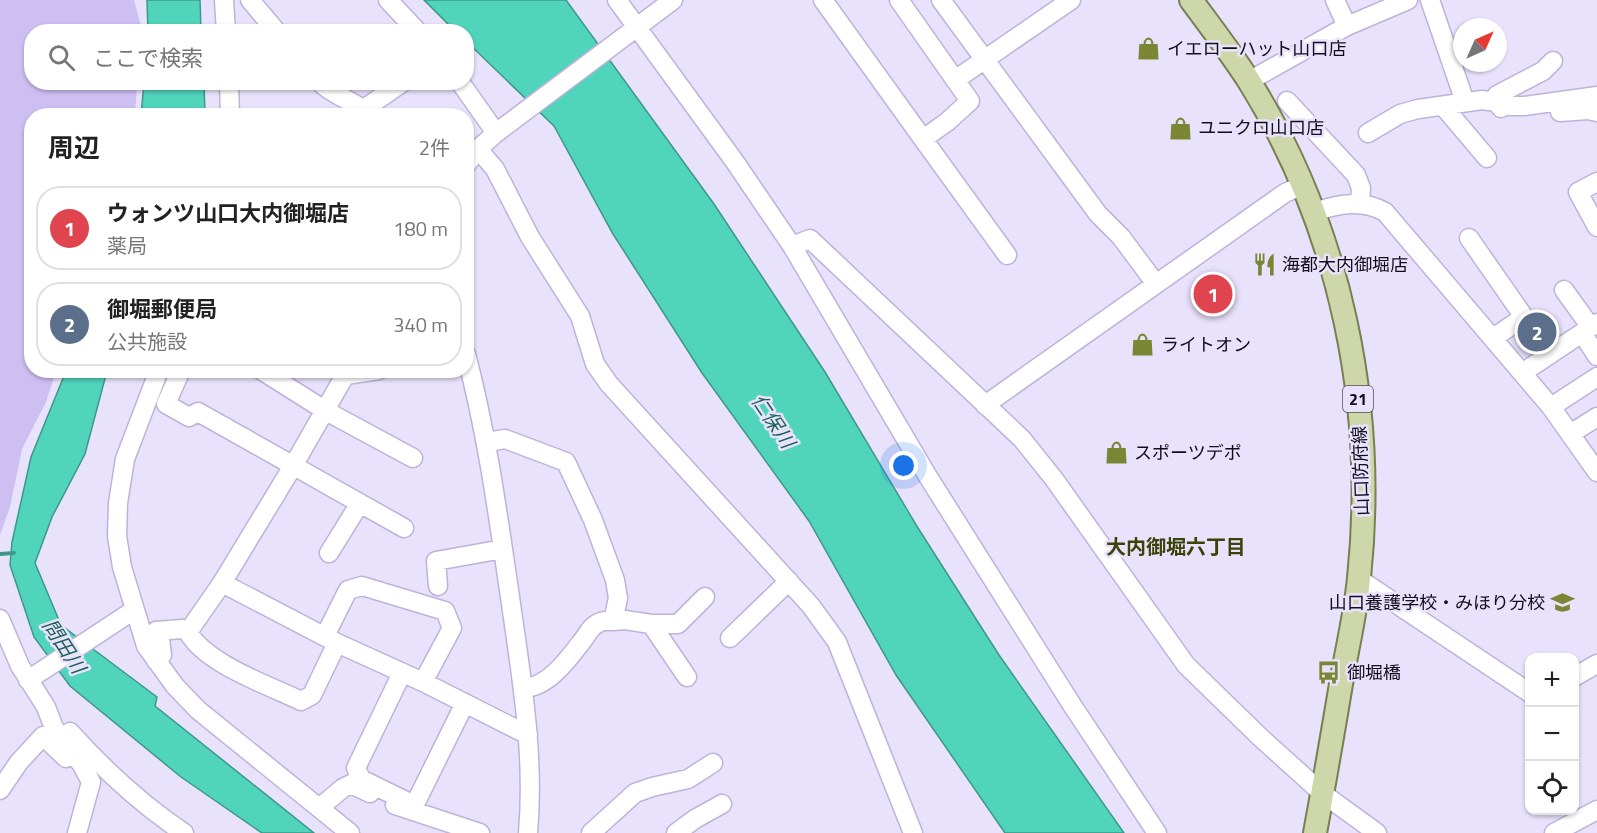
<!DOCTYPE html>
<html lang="ja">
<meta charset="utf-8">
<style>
body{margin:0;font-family:"Titillium Web","Noto Sans JP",sans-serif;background:#f6f6f6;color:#222}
.controls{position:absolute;right:18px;bottom:18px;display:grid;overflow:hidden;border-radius:12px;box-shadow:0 2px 4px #0004}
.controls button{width:54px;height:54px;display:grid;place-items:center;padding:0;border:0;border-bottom:2px solid #e0e0e0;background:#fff;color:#222;font:30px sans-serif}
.compass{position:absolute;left:1453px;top:18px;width:54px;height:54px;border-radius:50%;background:#fff;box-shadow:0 2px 4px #0004;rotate:45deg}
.you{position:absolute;left:904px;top:466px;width:21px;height:21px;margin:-15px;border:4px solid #fff;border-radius:50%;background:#1a73e8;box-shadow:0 0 0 9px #1a73e833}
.badge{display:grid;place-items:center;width:39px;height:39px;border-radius:50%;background:#798735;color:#fff;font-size:20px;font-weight:700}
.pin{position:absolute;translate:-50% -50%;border:3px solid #fff;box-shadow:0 2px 6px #0006}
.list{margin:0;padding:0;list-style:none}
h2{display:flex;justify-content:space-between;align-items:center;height:78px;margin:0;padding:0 24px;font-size:26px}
h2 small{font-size:20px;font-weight:400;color:#767676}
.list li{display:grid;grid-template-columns:39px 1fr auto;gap:18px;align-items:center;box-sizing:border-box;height:84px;margin:0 12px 12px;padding:0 12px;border:2px solid #e0e0e0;border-radius:24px}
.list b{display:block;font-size:22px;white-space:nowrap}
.list p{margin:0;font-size:20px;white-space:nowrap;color:#767676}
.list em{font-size:20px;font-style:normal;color:#767676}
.icon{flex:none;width:33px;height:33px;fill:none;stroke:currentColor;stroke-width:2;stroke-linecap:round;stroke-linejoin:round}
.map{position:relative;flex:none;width:1597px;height:833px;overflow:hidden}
.search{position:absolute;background:#fff;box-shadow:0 2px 4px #0004;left:24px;top:24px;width:450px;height:66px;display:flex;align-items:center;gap:15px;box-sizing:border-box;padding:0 21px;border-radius:24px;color:#767676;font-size:22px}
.panel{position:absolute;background:#fff;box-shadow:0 2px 4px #0004;left:24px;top:108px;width:450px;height:270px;border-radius:24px}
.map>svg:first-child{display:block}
</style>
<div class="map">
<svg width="1597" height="833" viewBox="0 0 1597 833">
<rect width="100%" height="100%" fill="#e9e2fc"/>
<path fill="#cebff3" d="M0 0H134L141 26 140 31 32 32V82L137 83 135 115 32 116V370L56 371 46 402 22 449 10 507 0 535Z"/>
<path fill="#50d4bb" stroke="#3d988b" stroke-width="1.5" d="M147 0H200L201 31H148Z
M424 0H566L714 204 825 372 918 528 999 655 1124 833H1005L896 675 809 521 702 373 613 234 554 126 467 42 466 32 455 31Z
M144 83H204L205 115H141Z
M66 371H107L85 454 52 517 35 563 61 625 157 697 155 706 314 833H262L181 777 70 686 34 637 10 565 12 542 31 457Z"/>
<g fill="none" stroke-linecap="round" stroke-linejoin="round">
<path stroke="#3d988b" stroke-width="4" d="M0 554 14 553"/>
<defs>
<path id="minor" d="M224 0 226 32
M250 0 277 32
M388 0 418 32
M617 0 735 162 792 246 927 475 1072 705 1157 833
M823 0 923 139 947 122 970 101 899 0
M941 0 1098 214 1121 237 1156 284
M1335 0 1347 26
M1430 0 1465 102
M955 80 1071 0
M1249 81 1347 26 1408 0
M229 82 230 116
M320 82C334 97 357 101 369 116
M460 82 496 133
M1287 101 1356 175 1361 188 1360 204
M1443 106 1487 158
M1501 108 1497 102V95L1543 71 1553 61
M364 109 403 82
M1560 112 1588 110 1597 112
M1368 133 1400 114 1418 109 1482 100 1497 102 1505 106H1524L1597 96
M923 139 1007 255
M478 149 495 169 530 237 580 316 595 364 609 384 811 606 837 642 913 833
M466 165 478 149 496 133 673 0
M1597 182 1578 192 1597 227
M1314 212C1338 204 1362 199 1385 212L1551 407 1597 472
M1469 238 1524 317 1493 338
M792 246 810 239 1022 439 1054 479 1186 665 1260 737 1322 793 1377 833
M1564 290 1590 326
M1586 339 1597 356
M466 354C487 434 498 515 510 597 521 675 535 754 528 833
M159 370 125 459 118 503 117 536 122 567 146 646 175 686 198 710 350 833
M181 370 166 404 189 417 198 412 404 528
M261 370 326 411 413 458
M1522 373 1597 323
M346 375 379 370
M985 405 1285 193 1303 185
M1551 407 1597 377
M1570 434 1597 417
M487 442 505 439 566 462 593 520 615 580 618 598 613 621C606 620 600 621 595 625 590 628 587 635 583 640 569 658 548 688 523 688
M329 553 360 503
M1359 579 1530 693
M222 583 337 643 423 682 528 735
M438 586 436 561 503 549
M0 619 20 666 46 707 54 728 82 765 91 782 77 833
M613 621 625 620 651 624H678L705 597
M651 624 687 677
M325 636 348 590 362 586 445 611 452 628 423 682
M730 638 789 581
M337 643 312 695 301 701C268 685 206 664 188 632L222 583 293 466 348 370
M156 661 162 655 160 639 156 631 182 629 188 632
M402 673 356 768 361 779 410 803 416 802 465 703
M1574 677 1597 664
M28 680 134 610
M70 732C105 771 141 804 184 833
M0 790 19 762 43 736 66 758
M395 805 480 833
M319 808 343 788 351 784 370 793
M591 833 635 793 652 787 688 779 713 763
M676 833 695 819 722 804
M1554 833 1597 810"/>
<path id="major" d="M1191 0C1211 27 1231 53 1249 81 1341 229 1377 406 1359 578 1356 609 1349 641 1343 672 1334 726 1325 779 1315 833"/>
</defs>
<use href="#minor" stroke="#beb2db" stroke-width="21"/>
<use href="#major" stroke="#777f53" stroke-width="26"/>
<use href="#minor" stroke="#fff" stroke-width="18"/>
<use href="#major" stroke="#ced7aa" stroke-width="22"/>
</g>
<defs>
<symbol id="shop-bare" viewBox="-9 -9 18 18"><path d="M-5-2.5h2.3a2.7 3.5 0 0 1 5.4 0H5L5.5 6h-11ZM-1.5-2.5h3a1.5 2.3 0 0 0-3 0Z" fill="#798735" stroke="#e9e2fc" stroke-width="2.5" paint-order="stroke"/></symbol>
<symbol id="restaurant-bare" viewBox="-9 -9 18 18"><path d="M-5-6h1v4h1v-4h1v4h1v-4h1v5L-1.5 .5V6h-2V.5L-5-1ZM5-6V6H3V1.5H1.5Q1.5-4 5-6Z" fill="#798735" stroke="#e9e2fc" stroke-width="2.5" paint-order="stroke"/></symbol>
<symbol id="school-bare" viewBox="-9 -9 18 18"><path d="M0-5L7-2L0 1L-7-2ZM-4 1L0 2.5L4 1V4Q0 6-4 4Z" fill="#798735" stroke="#e9e2fc" stroke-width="2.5" paint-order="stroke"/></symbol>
<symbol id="bus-bare" viewBox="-9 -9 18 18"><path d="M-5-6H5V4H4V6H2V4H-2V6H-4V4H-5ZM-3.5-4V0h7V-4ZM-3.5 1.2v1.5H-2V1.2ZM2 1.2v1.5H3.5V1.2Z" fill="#798735" stroke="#e9e2fc" stroke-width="2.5" paint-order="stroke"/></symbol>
</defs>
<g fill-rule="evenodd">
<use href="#shop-bare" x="1132" y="32" width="33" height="33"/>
<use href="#shop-bare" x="1164" y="112" width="33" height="33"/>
<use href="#restaurant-bare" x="1248" y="248" width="33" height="33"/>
<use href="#shop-bare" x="1126" y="328" width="33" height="33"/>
<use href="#shop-bare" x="1100" y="436" width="33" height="33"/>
<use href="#school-bare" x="1546" y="586" width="33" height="33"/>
<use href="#bus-bare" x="1312" y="656" width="33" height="33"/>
</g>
<g text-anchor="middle" stroke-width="5" stroke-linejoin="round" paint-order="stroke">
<rect fill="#e9e2fc" stroke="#524d5e" stroke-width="1.5" x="1343" y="386" width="30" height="26" rx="4.5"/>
<g font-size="16" font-weight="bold" fill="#110d1b">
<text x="1358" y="405">21</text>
</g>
<g font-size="18" fill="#110d1b" stroke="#e9e2fc" text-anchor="start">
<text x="1167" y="55">イエローハット山口店</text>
<text x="1198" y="134">ユニクロ山口店</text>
<text x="1282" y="271">海都大内御堀店</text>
<text x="1161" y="351">ライトオン</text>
<text x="1134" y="459">スポーツデポ</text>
<text x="1545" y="609" text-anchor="end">山口養護学校・みほり分校</text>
<text x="1347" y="679">御堀橋</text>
</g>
<g font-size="18" fill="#110d1b" stroke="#e9e2fc">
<text transform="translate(1361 471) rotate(-92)" y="6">山口防府線</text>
</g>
<g font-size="20" font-style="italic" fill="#1a6255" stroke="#e9e2fc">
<text transform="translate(773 421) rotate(56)" y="7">仁保川</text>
<text transform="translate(64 646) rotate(57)" y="7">問田川</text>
</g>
<g font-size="20" font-weight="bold" fill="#3b4408" stroke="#e9e2fc">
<text x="1176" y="554">大内御堀六丁目</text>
</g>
</g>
</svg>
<div class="controls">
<button>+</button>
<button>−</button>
<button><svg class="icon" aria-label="locate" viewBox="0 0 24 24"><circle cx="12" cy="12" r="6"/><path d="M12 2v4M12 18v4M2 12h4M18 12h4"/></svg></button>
</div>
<svg class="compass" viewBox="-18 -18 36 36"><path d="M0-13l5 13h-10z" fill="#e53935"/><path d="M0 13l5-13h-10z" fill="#767676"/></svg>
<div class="you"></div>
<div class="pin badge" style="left:1213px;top:294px;background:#e0444e">1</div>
<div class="pin badge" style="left:1537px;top:332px;background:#5c6f8a">2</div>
<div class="search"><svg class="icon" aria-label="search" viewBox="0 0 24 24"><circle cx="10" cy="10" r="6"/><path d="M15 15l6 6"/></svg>ここで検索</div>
<section class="panel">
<h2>周辺<small>2件</small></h2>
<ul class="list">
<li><span class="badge" style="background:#e0444e">1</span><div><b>ウォンツ山口大内御堀店</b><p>薬局</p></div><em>180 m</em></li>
<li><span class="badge" style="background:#5c6f8a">2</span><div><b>御堀郵便局</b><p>公共施設</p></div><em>340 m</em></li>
</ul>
</section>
</div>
